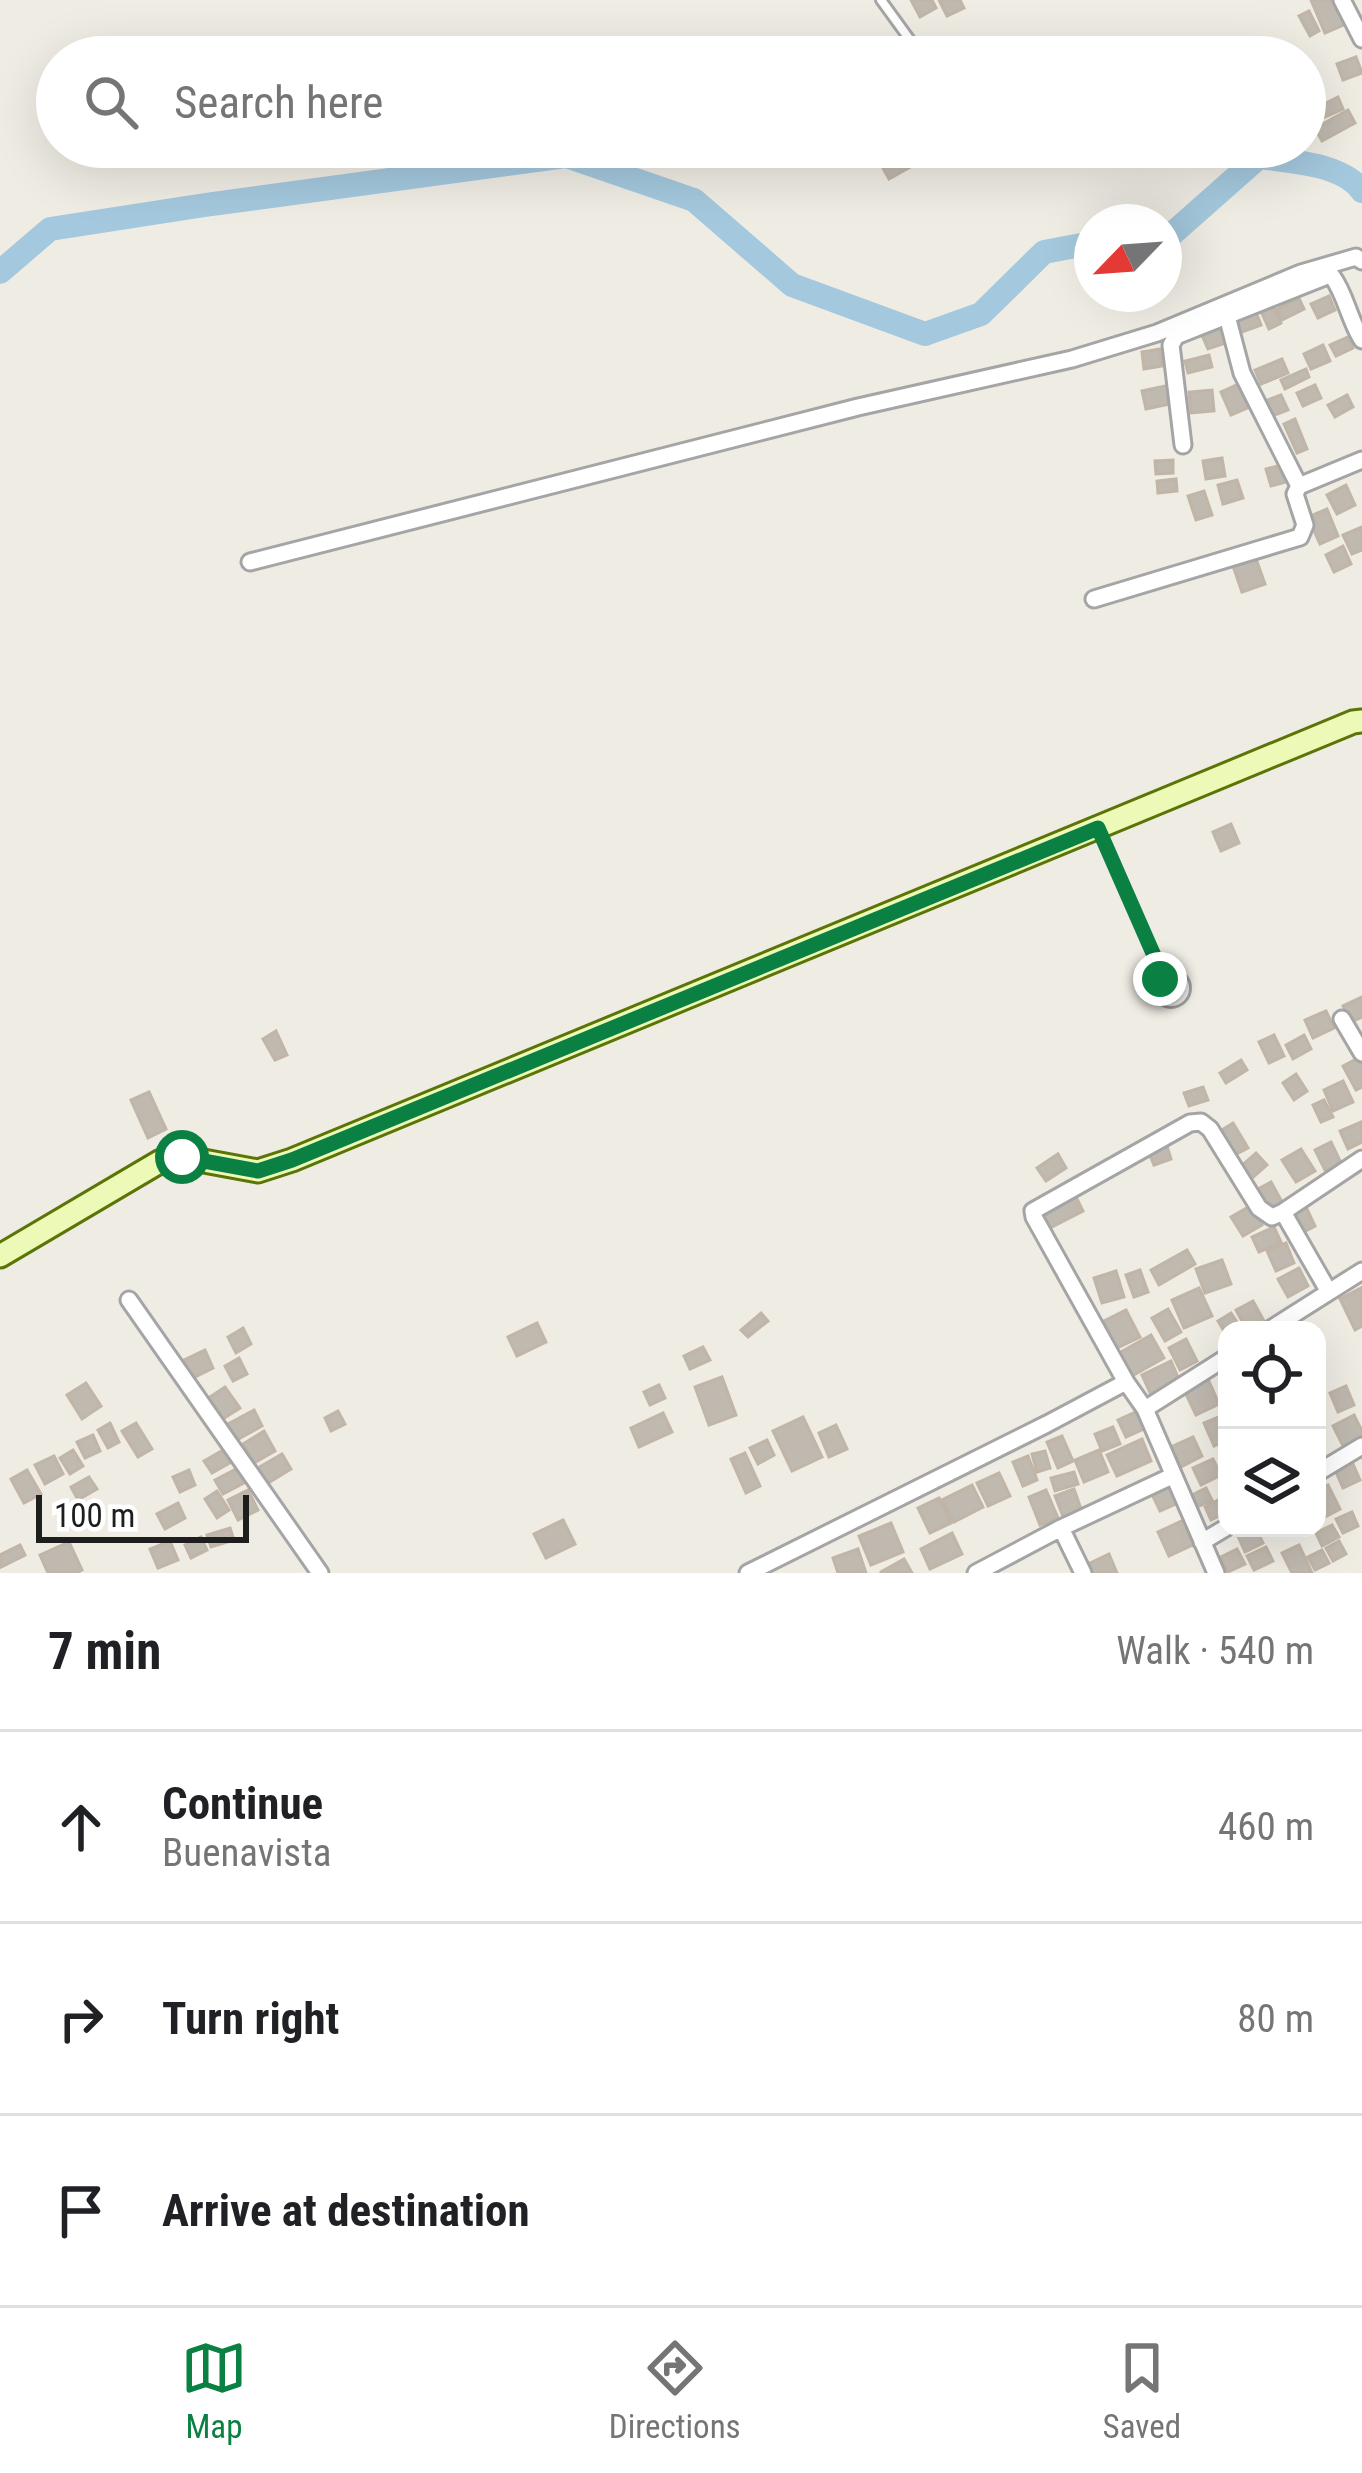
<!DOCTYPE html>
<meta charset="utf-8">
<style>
body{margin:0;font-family:"Roboto Condensed",sans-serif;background:#f6f6f6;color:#202124}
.controls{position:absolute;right:36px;bottom:36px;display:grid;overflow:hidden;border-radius:24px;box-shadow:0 12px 48px #0002}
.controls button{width:108px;height:108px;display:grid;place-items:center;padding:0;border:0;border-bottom:3px solid #e0e0e0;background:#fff;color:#202124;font:60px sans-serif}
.compass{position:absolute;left:1074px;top:204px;width:108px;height:108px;border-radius:50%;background:#fff;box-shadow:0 12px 48px #0002;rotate:245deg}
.scale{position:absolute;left:36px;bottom:30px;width:213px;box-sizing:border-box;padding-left:12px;border:6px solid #1e1e1e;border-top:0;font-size:33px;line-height:42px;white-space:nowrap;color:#1e1e1e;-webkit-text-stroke:9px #fff;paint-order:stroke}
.stop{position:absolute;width:36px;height:36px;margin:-27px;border:9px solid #0b8043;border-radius:50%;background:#fff}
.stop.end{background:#0b8043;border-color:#fff;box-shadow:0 3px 12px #0008}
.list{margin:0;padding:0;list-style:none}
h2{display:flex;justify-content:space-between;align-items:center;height:156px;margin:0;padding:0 48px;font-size:51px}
h2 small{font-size:39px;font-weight:400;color:#757577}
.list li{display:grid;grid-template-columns:78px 1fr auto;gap:36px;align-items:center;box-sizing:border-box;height:192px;padding:0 48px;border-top:3px solid #e0e0e0}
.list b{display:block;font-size:45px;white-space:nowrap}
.list p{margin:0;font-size:39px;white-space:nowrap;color:#757577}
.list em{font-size:39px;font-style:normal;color:#757577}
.icon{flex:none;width:66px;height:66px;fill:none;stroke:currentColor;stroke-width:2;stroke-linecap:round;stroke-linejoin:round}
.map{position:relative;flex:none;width:1362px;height:1573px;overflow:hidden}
.search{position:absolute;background:#fff;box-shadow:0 12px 48px #0002;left:36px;right:36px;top:36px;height:132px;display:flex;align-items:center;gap:30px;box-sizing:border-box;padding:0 42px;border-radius:66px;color:#757577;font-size:45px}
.sheet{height:732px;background:#fff}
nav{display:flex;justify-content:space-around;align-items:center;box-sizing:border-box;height:168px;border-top:3px solid #e0e0e0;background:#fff;font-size:33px;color:#757577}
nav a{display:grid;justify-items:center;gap:6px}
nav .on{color:#0b8043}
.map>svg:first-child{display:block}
</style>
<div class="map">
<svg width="1362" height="1573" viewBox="0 0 1362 1573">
<rect width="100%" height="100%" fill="#efece4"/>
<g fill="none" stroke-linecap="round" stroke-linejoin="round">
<path stroke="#a4c8dd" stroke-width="24" d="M1164 241 1259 157C1290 161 1343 164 1362 191
M0 272 50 229 205 205 566 156 694 200 792 285 925 334 981 314 1044 252 1092 243"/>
</g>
<path fill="#bfb9b0" stroke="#c0b5a6" stroke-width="3" d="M911 0H932L936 8 920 17Z
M939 0H960L964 8 947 16Z
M1311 0H1336L1346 24 1325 33Z
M1309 11 1319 31 1310 36 1299 16Z
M1356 57 1362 73 1343 80 1337 64Z
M1338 97 1343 109 1325 117 1320 106Z
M1348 110 1355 123 1322 141 1315 128Z
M899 147H903L914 165 889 179 878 159Z
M1329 296 1335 310 1318 318 1311 304Z
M1299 298 1304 309 1282 320 1277 309Z
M1272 304 1281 323 1269 329 1260 309Z
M1256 312 1261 325 1239 333 1234 320Z
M1225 324 1231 341 1208 349 1201 333Z
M1348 337 1353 348 1336 356 1330 345Z
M1323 345 1330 361 1311 369 1304 354Z
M1160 349 1162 366 1144 369 1142 352Z
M1209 355 1212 367 1188 373 1185 361Z
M1282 359 1288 373 1261 384 1255 370Z
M1306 369 1309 377 1285 389 1281 380Z
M1241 383 1252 406 1231 415 1221 392Z
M1170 385 1174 403 1146 409 1142 391Z
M1315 385 1321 398 1303 406 1297 393Z
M1212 390 1214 411 1191 413 1189 392Z
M1281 395 1288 410 1272 416 1265 401Z
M1347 395 1353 407 1335 417 1328 405Z
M1295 419 1307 449 1297 453 1284 424Z
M1222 458 1225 476 1206 479 1203 461Z
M1173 460V473L1156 474 1155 461Z
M1285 464 1290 481 1271 486 1266 469Z
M1176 479 1177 491 1158 493 1157 481Z
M1237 480 1243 498 1223 504 1218 485Z
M1346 485 1355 505 1337 514 1327 495Z
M1204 491 1212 515 1196 520 1188 496Z
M1327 509 1338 536 1320 544 1308 517Z
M1362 527V550L1352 554 1343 535Z
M1343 546 1351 564 1334 572 1326 555Z
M1255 556 1265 584 1242 592 1232 563Z
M1231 824 1239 843 1221 851 1213 832Z
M1362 997V1017L1351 1022 1343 1006Z
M1326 1011 1334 1028 1313 1038 1305 1020Z
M276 1031 287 1055 275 1060 263 1039Z
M1274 1035 1284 1056 1269 1063 1259 1042Z
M1304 1035 1311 1049 1293 1059 1286 1045Z
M1362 1056V1087L1356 1090 1343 1066Z
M1241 1060 1247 1070 1226 1083 1220 1073Z
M1296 1074 1307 1091 1294 1100 1283 1083Z
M1343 1081 1353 1102 1333 1111 1324 1090Z
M1203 1087 1208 1100 1189 1106 1184 1093Z
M149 1092 166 1129 148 1138 131 1100Z
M1324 1100 1333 1117 1321 1122 1313 1105Z
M1361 1122 1362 1142 1348 1149 1340 1131Z
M1233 1123 1248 1148 1231 1157 1217 1133Z
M1331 1142 1341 1163 1325 1170 1315 1150Z
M1166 1143 1171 1159 1154 1165 1148 1150Z
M1301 1149 1315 1171 1296 1182 1282 1160Z
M1256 1153 1267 1165 1250 1180 1239 1168Z
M1058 1154 1066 1168 1046 1181 1037 1168Z
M1271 1182 1282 1202 1267 1210 1256 1190Z
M1075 1195 1083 1211 1048 1229 1040 1213Z
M1250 1206 1262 1225 1243 1236 1231 1217Z
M1306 1207 1315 1226 1298 1235 1289 1216Z
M1274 1227 1281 1242 1259 1252 1252 1237Z
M1286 1243 1294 1263 1276 1271 1267 1251Z
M1187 1250 1195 1264 1159 1285 1151 1270Z
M1222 1260 1231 1284 1205 1293 1196 1269Z
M1299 1268 1308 1286 1288 1297 1278 1279Z
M1140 1270 1148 1292 1134 1297 1126 1275Z
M1116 1271 1124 1297 1102 1303 1094 1278Z
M1199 1288 1212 1316 1184 1328 1172 1300Z
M1361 1288 1362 1326 1355 1330 1340 1299Z
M1253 1301 1265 1323 1253 1330H1247L1236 1310Z
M1168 1309 1181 1332 1165 1341 1152 1318Z
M1126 1310 1140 1337 1115 1349 1102 1322Z
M761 1313 768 1321 748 1337 741 1330Z
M1231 1313 1242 1330H1227V1336L1218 1321Z
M537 1323 546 1342 517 1356 508 1337Z
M243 1328 251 1344 236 1353 228 1337Z
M1151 1335 1164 1358 1132 1376 1119 1353Z
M1186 1339 1197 1361 1180 1370 1169 1348Z
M703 1347 710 1360 690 1369 684 1356Z
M205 1350 213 1368 189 1380 180 1362Z
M239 1358 247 1374 233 1381 225 1366Z
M1171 1361 1180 1382 1151 1395 1142 1375Z
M722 1377 736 1415 709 1425 695 1387Z
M1208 1379 1219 1404 1196 1415 1184 1390Z
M86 1383 101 1406 82 1419 67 1395Z
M659 1385 665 1398 650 1405 644 1392Z
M1346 1386 1354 1405 1338 1412 1330 1393Z
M225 1387 240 1408 218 1422 204 1401Z
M254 1410 262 1426 235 1441 226 1425Z
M338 1411 345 1424 331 1431 325 1418Z
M1138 1411 1146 1428 1126 1437 1118 1420Z
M663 1413 672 1432 639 1447 631 1428Z
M1226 1414 1227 1440 1214 1446 1204 1423Z
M1354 1415 1362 1431V1443L1346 1452 1333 1426Z
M803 1417 822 1457 792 1471 773 1431Z
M110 1423 119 1442 108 1448 98 1430Z
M136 1423 152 1449 138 1457 122 1431Z
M836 1425 847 1449 829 1457 819 1433Z
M1113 1427 1120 1444 1102 1451 1095 1434Z
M264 1431 275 1451 254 1463 243 1444Z
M93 1435 100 1451 85 1458 77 1442Z
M1062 1436 1073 1461 1058 1468 1047 1442Z
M1193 1437 1202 1456 1181 1467 1171 1447Z
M1142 1439 1151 1461 1117 1476 1107 1455Z
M767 1440 774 1455 758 1464 750 1448Z
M225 1449 233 1461 212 1473 204 1461Z
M73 1450 83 1466 70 1474 60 1458Z
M1099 1450 1108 1472 1084 1482 1075 1460Z
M1045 1451 1050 1468 1037 1472 1032 1454Z
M745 1453 760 1486 746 1493 731 1459Z
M282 1454 291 1469 265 1485 256 1469Z
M54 1456 63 1474 45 1484 35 1465Z
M1028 1456 1037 1480 1023 1486 1013 1462Z
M1213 1459 1221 1475 1201 1485 1193 1468Z
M1353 1464 1360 1480 1343 1488 1336 1472Z
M238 1468 246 1482 223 1494 215 1480Z
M27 1470 41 1494 24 1503 11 1479Z
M189 1470 195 1485 180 1492 173 1477Z
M1074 1472 1078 1484 1055 1491 1051 1478Z
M999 1473 1010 1496 988 1506 977 1483Z
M89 1477 97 1489 78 1500 71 1487Z
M1170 1484 1178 1503 1160 1511 1151 1492Z
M972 1485 983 1507 954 1522 942 1500Z
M1328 1485 1340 1509 1319 1520 1317 1490Z
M1206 1488 1212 1500 1197 1507 1190 1496Z
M1074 1489 1082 1512 1064 1519 1055 1496Z
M248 1490 258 1510 238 1520 228 1500Z
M1046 1490 1058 1518 1040 1525 1029 1497Z
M217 1491 229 1510 217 1518 205 1499Z
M939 1498 951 1523 930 1533 918 1508Z
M1218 1500 1225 1513 1211 1520 1205 1507Z
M178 1503 185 1518 165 1529 157 1514Z
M1352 1512 1358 1526 1343 1533 1336 1519Z
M1188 1518 1199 1542 1169 1556 1158 1532Z
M563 1520 575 1544 546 1558 534 1534Z
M891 1523 903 1552 871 1565 859 1536Z
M1332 1525 1339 1537 1322 1546 1316 1533Z
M230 1528 234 1540 211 1547 207 1535Z
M1249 1528H1256L1263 1543 1245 1552 1237 1534Z
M952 1533 962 1554 930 1569 921 1549Z
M201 1537 207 1550 191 1558 185 1545Z
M170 1541 178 1560 158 1568 150 1549Z
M1339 1541 1346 1554 1333 1561 1326 1548Z
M69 1542 82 1570 76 1573H48L40 1555Z
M20 1545 25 1555 1 1567 0 1555Z
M1299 1545 1312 1573H1292L1282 1553Z
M1266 1547 1273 1561 1254 1570 1247 1556Z
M858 1549 866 1573H838L833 1558Z
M1237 1549 1245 1564 1228 1572 1221 1557Z
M1322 1550 1329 1563 1315 1570 1308 1557Z
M1109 1554 1117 1573H1087L1084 1566Z
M904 1559 912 1573H881V1572Z"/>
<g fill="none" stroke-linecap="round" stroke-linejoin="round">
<defs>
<path id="lane" d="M881 0 910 40 917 57
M1099 829 1163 976
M1157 988a14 14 0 1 1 28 0a14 14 0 1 1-28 0Z"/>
<path id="street" d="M1342 0 1362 39
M1227 316 1242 373 1299 486 1362 460
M1183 445 1171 345 1176 336 1327 276H1332C1346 295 1349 320 1362 340
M250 562 858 407 1072 359 1157 333 1301 273 1356 257 1362 261
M1094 599 1300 537 1305 525 1295 494 1299 486
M1342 1019 1362 1053
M1329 1292 1283 1212 1362 1159
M129 1300 320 1573
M1269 1330 1362 1271
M1126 1382 1034 1217 1033 1211 1190 1123 1201 1122 1210 1129 1259 1208 1272 1217 1283 1212
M1145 1409 1227 1357
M1317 1473 1362 1446
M1061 1528 1083 1573
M1202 1542 1227 1527
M748 1573 1047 1424 1126 1382 1145 1409 1216 1573
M976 1573 1061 1528 1172 1476"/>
<path id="secondary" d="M0 1256 161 1161 182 1157 258 1171 292 1160 1353 722 1362 721"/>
</defs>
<use href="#lane" stroke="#a5a5a5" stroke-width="14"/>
<use href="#street" stroke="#a5a5a5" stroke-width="21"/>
<use href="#secondary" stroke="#5a7405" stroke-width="27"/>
<use href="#lane" stroke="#fff" stroke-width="8"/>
<use href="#street" stroke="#fff" stroke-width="15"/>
<use href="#secondary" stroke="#edf9b7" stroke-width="21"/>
</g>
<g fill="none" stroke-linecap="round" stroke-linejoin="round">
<path stroke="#0b8043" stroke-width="15" d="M182 1157 258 1171 292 1160 1098 828 1163 976 1160 979"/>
</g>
</svg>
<div class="controls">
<button><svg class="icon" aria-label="locate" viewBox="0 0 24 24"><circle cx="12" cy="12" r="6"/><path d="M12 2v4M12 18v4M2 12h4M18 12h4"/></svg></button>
<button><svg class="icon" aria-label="layers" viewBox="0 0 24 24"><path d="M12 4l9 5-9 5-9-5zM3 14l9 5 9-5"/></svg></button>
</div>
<svg class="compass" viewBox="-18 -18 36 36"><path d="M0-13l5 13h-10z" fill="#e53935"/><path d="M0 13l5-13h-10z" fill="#757577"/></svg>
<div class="scale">100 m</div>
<div class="stop" style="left:182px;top:1157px"></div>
<div class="stop end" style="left:1160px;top:979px"></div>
<div class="search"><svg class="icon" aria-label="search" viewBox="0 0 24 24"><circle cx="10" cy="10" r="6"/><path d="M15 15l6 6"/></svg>Search here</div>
</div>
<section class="sheet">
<h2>7 min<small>Walk · 540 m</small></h2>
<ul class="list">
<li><svg class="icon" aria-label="ahead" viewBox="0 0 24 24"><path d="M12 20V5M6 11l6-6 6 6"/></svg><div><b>Continue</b><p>Buenavista</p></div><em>460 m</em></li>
<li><svg class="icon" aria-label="right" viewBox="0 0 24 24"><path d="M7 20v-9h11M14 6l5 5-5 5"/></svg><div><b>Turn right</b></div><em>80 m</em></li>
<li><svg class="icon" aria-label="arrive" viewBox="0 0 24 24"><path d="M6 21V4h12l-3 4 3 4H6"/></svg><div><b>Arrive at destination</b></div></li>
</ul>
</section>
<nav>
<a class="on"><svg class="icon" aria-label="map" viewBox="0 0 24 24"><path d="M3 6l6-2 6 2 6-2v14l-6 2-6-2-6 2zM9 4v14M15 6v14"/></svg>Map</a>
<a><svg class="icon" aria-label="directions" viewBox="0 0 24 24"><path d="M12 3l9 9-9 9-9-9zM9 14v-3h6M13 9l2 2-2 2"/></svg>Directions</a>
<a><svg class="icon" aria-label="saved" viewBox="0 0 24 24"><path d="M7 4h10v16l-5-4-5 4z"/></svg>Saved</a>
</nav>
